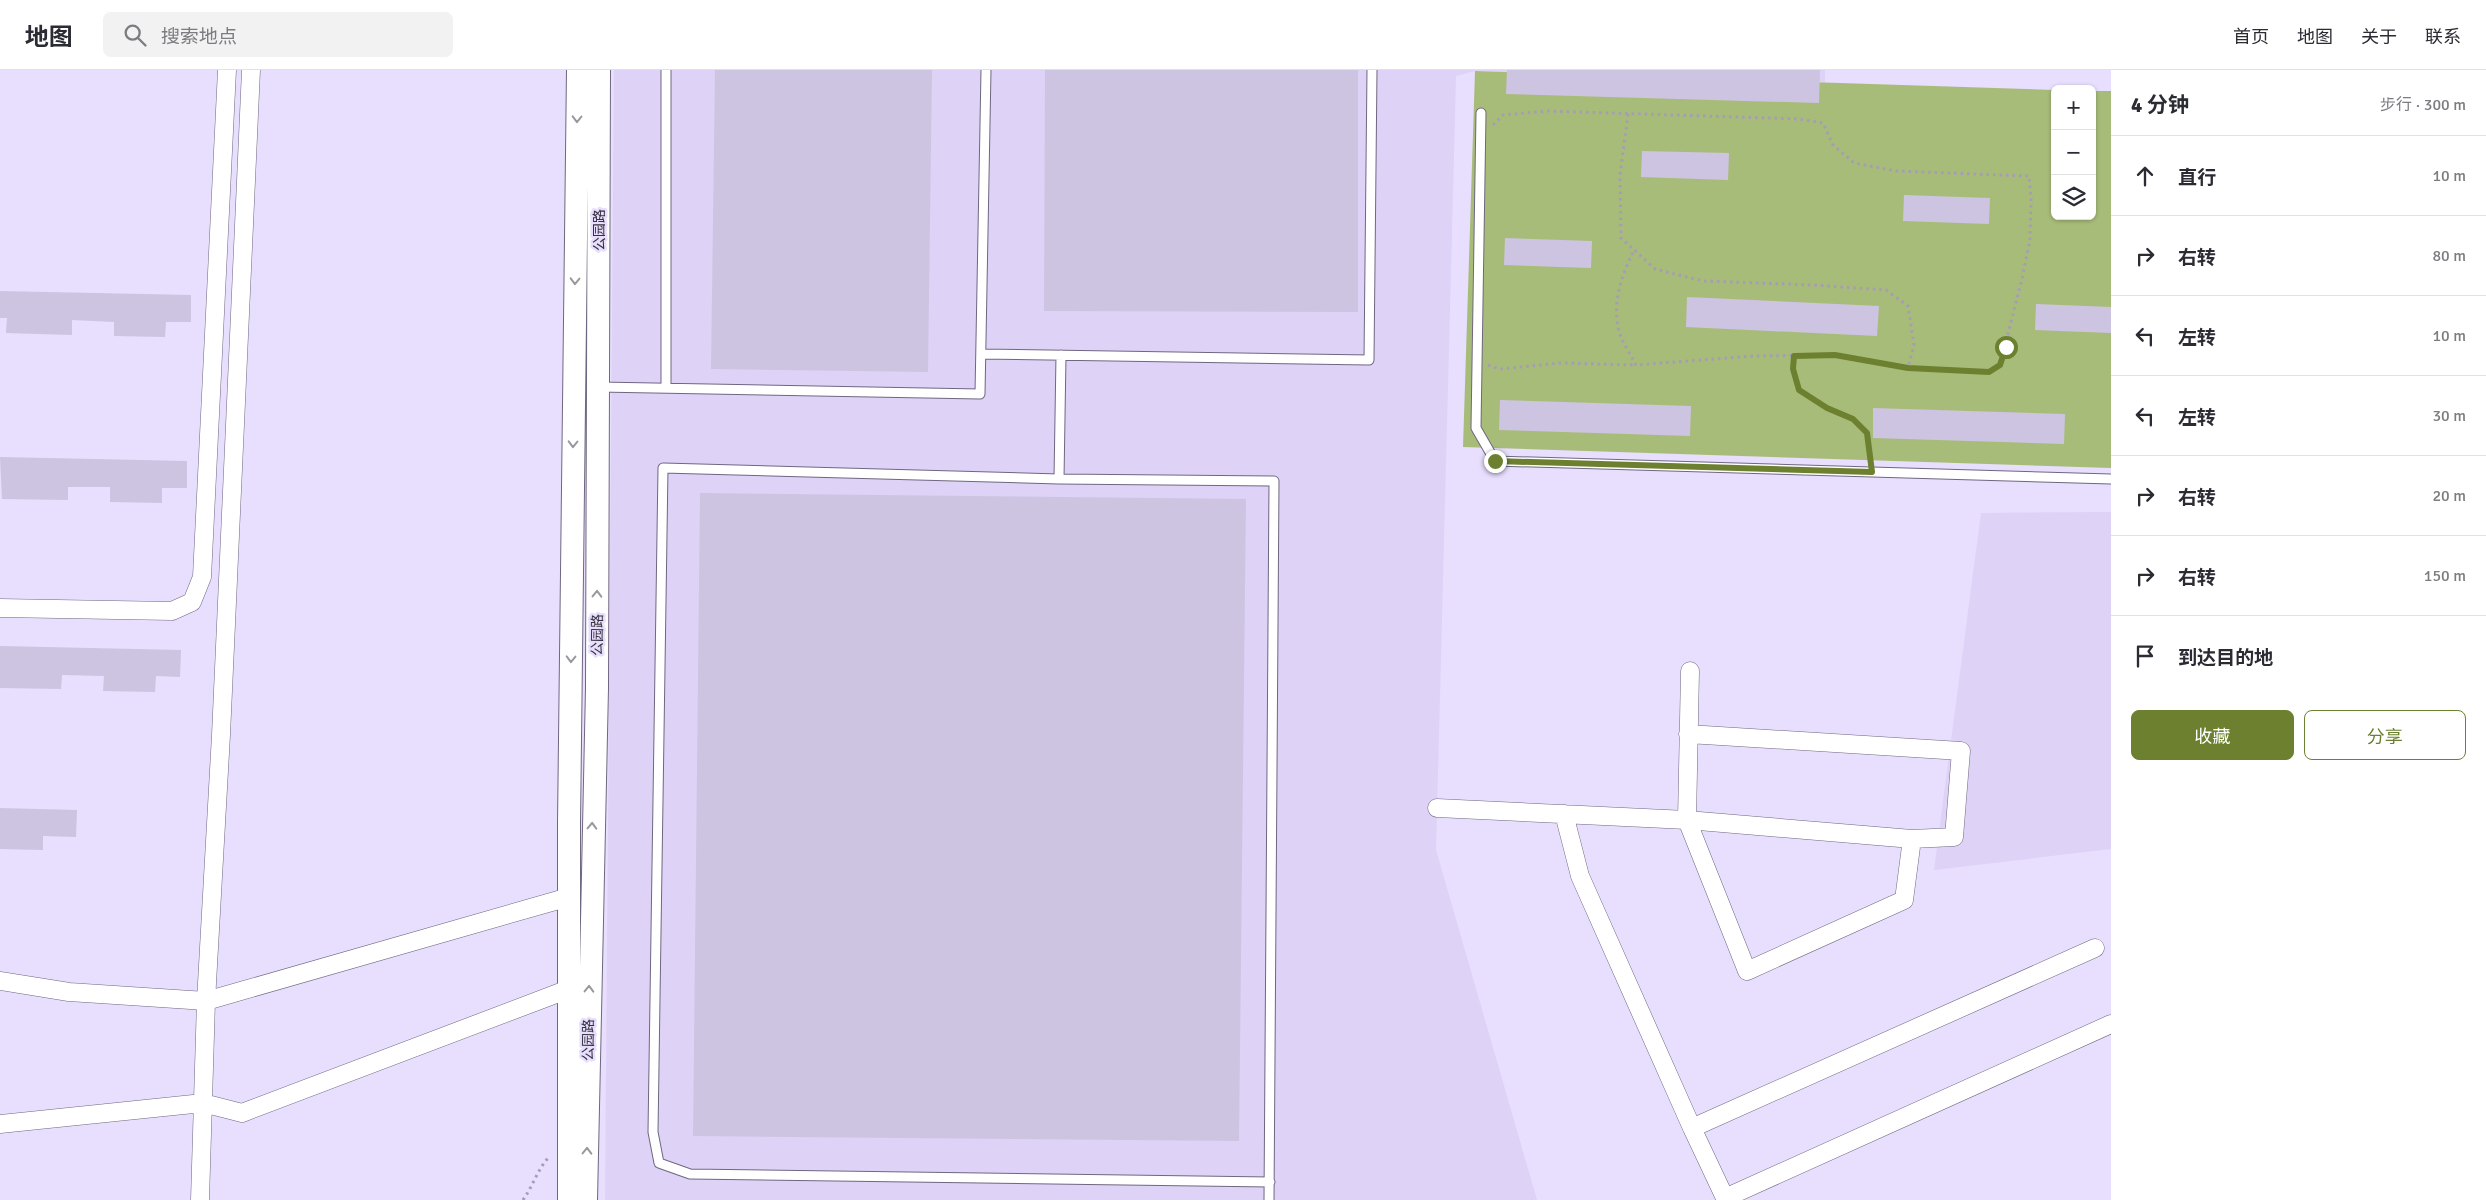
<!DOCTYPE html>
<html lang="zh">
<meta charset="utf-8">
<style>
body{margin:0;font-family:Signika,"Noto Sans SC",sans-serif;background:#f2f2f3;color:#2b2b33}
.controls{position:absolute;right:15px;top:15px;display:grid;overflow:hidden;border-radius:8px;box-shadow:0 1px 4px #0004}
.controls button{width:45px;height:45px;display:grid;place-items:center;padding:0;border:0;border-bottom:1px solid #e1e1e2;background:#fff;color:#2b2b33;font:25px sans-serif}
.stop{position:absolute;width:15px;height:15px;margin:-11px;border:4px solid #6c8030;border-radius:50%;background:#fff}
.stop.end{background:#6c8030;border-color:#fff;box-shadow:0 1px 5px #0008}
.list{margin:0;padding:0;list-style:none}
h2{display:flex;justify-content:space-between;align-items:center;height:65px;margin:0;padding:0 20px;font-size:21px}
h2 small{font-size:16px;font-weight:400;color:#7c7c81}
.list li{display:grid;grid-template-columns:32px 1fr auto;gap:15px;align-items:center;box-sizing:border-box;height:80px;padding:0 20px;border-top:1px solid #e1e1e2}
.list b{display:block;font-size:19px;white-space:nowrap}
.list em{font-size:16px;font-style:normal;color:#7c7c81}
.actions{display:flex;gap:10px;padding:15px 20px}
.actions a{flex:1;padding:11px 0;border:1px solid #6c8030;border-radius:8px;text-align:center;font-size:18px;color:#6c8030}
.actions .main{background:#6c8030;color:#fff}
.icon{flex:none;width:28px;height:28px;fill:none;stroke:currentColor;stroke-width:2;stroke-linecap:round;stroke-linejoin:round}
.map{position:relative;flex:none;width:2111px;height:1130px;overflow:hidden}
header{display:flex;align-items:center;gap:30px;box-sizing:border-box;height:70px;padding:0 25px;background:#fff;border-bottom:1px solid #e1e1e2}
header strong{font-size:24px}
nav{display:flex;gap:28px;margin-inline-start:auto;font-size:18px}
.search{width:350px;height:45px;background:#f2f2f3;display:flex;align-items:center;gap:12px;box-sizing:border-box;padding:0 18px;border-radius:8px;color:#7c7c81;font-size:19px}
main{display:flex}
aside{flex:1;background:#fff}
.map>svg:first-child{display:block}
</style>
<header>
<strong>地图</strong>
<div class="search"><svg class="icon" aria-label="search" viewBox="0 0 24 24"><circle cx="10" cy="10" r="6"/><path d="M15 15l6 6"/></svg>搜索地点</div>
<nav><a>首页</a><a>地图</a><a>关于</a><a>联系</a></nav>
</header>
<main>
<div class="map">
<svg width="2111" height="1130" viewBox="0 0 2111 1130">
<rect width="100%" height="100%" fill="#e8defd"/>
<path fill="#ded2f7" d="M614 0H1825V12L1475 1 1456 6 1436 780 1537 1130H605Z
M2111 442V779L1934 800 1981 443Z"/>
<path fill="#a8bc79" d="M1475 1 2055 20V146H2092V21H2111V398L1463 377Z"/>
<path fill="#cdc4e1" d="M715 0H932L928 302 711 299Z
M1045 0H1358V242L1044 241Z
M1507 0H1820L1819 33 1506 24Z
M1642 81 1729 83 1728 110 1641 107Z
M1904 125 1990 128 1989 154 1903 151Z
M1505 168 1592 171 1591 198 1504 195Z
M0 221 191 225V252H166L165 267 114 266V252L72 250V265L6 263 7 248H0Z
M1687 227 1879 236 1877 266 1686 257Z
M2036 234 2111 237V263L2035 260Z
M1500 330 1691 336 1690 366 1499 360Z
M1873 338 2065 344 2064 374 1873 368Z
M0 387 187 391V418H162V433L110 432V417H68V430L2 429Z
M700 423 1246 429 1239 1071 693 1066Z
M0 576 181 580 180 607 156 606 155 622 103 621 104 606 62 605 61 619 0 618Z
M0 738 77 740 76 767 43 766V780L0 779Z"/>
<g fill="none" stroke-linecap="round" stroke-linejoin="round">
<defs>
<path id="service" d="M1481 43 1476 358 1495 391 2111 409
M981 284 1369 290 1372 0
M1061 285 1059 409 1274 411 1269 1130
M599 317 980 324 986 0
M666 318V0
M1059 409 663 398 653 1062 659 1093 690 1104 1270 1112"/>
<path id="minor" d="M0 538 172 541 192 532 202 507 227 0
M1688 664 1961 681 1954 767 1912 769 1904 830 1747 901 1687 750 1690 601
M1437 738 1687 750 1912 769
M1564 744 1580 806 1692 1058 2095 878
M0 911 69 922 206 931 569 827
M0 1054 203 1033 242 1043 569 919
M1692 1058 1726 1130
M1725 1128 2111 954
M200 1130 206 931 221 665 251 0"/>
<path id="tertiary" d="M569 1130V754L578 0
M586 1130 597 618 599 0"/>
</defs>
<use href="#service" stroke="#6f6781" stroke-width="11"/>
<use href="#minor" stroke="#6f6781" stroke-width="19"/>
<use href="#tertiary" stroke="#6f6781" stroke-width="24"/>
<path stroke="#a59db5" stroke-width="3" stroke-dasharray="2.5 4" stroke-linecap="butt" d="M1628 44 1620 105 1621 168 1655 199 1703 211 1813 215 1886 220 1908 236 1914 275 1908 298 1835 285 1753 286 1636 295C1631 286 1625 276 1621 267 1610 238 1621 206 1634 180
M1493 55 1503 45 1548 41 1799 49 1823 53 1833 75 1854 93 1896 101 2029 106 2031 129 2030 169 2022 209 2000 295 1989 302 1908 298
M1794 285 1793 299 1799 320 1827 338 1853 349 1867 363 1872 390
M1488 295 1500 299 1561 293 1636 295
M523 1130C533 1116 538 1098 550 1086"/>
<use href="#service" stroke="#fff" stroke-width="9"/>
<use href="#minor" stroke="#fff" stroke-width="18"/>
<use href="#tertiary" stroke="#fff" stroke-width="22"/>
</g>
<defs><path id="oneway-chevron" d="M-2-3.5L2.5 0L-2 3.5" fill="none" stroke-width="1.6" stroke-linecap="round" stroke-linejoin="round" transform="scale(1.25)"/></defs>
<g stroke="#9a989e">
<use href="#oneway-chevron" transform="translate(577 49) rotate(91)"/>
<use href="#oneway-chevron" transform="translate(575 211) rotate(91)"/>
<use href="#oneway-chevron" transform="translate(573 374) rotate(91)"/>
<use href="#oneway-chevron" transform="translate(597 524) rotate(-89)"/>
<use href="#oneway-chevron" transform="translate(571 589) rotate(91)"/>
<use href="#oneway-chevron" transform="translate(592 756) rotate(-88)"/>
<use href="#oneway-chevron" transform="translate(589 919) rotate(-89)"/>
<use href="#oneway-chevron" transform="translate(587 1081) rotate(-89)"/>
</g>
<g fill="none" stroke-linecap="round" stroke-linejoin="round">
<path stroke="#6c8030" stroke-width="6" d="M1495 391 1872 402 1867 363 1853 349 1827 338 1799 320 1793 299 1794 286 1835 285 1908 298 1989 302 2000 295 2006 277"/>
</g>
<g text-anchor="middle" stroke-width="5" stroke-linejoin="round" paint-order="stroke">
<g font-size="14" fill="#35313d" stroke="#e8defd">
<text transform="translate(599 160) rotate(-90)" y="5">公园路</text>
<text transform="translate(597 565) rotate(-89)" y="5">公园路</text>
<text transform="translate(588 970) rotate(-89)" y="5">公园路</text>
</g>
</g>
</svg>
<div class="controls">
<button>+</button>
<button>−</button>
<button><svg class="icon" aria-label="layers" viewBox="0 0 24 24"><path d="M12 4l9 5-9 5-9-5zM3 14l9 5 9-5"/></svg></button>
</div>
<div class="stop" style="left:2006px;top:277px"></div>
<div class="stop end" style="left:1495px;top:391px"></div>
</div>
<aside>
<h2>4 分钟<small>步行 · 300 m</small></h2>
<ul class="list">
<li><svg class="icon" aria-label="ahead" viewBox="0 0 24 24"><path d="M12 20V5M6 11l6-6 6 6"/></svg><div><b>直行</b></div><em>10 m</em></li>
<li><svg class="icon" aria-label="right" viewBox="0 0 24 24"><path d="M7 20v-9h11M14 6l5 5-5 5"/></svg><div><b>右转</b></div><em>80 m</em></li>
<li><svg class="icon" aria-label="left" viewBox="0 0 24 24"><path d="M17 20v-9H6M10 6l-5 5 5 5"/></svg><div><b>左转</b></div><em>10 m</em></li>
<li><svg class="icon" aria-label="left" viewBox="0 0 24 24"><path d="M17 20v-9H6M10 6l-5 5 5 5"/></svg><div><b>左转</b></div><em>30 m</em></li>
<li><svg class="icon" aria-label="right" viewBox="0 0 24 24"><path d="M7 20v-9h11M14 6l5 5-5 5"/></svg><div><b>右转</b></div><em>20 m</em></li>
<li><svg class="icon" aria-label="right" viewBox="0 0 24 24"><path d="M7 20v-9h11M14 6l5 5-5 5"/></svg><div><b>右转</b></div><em>150 m</em></li>
<li><svg class="icon" aria-label="arrive" viewBox="0 0 24 24"><path d="M6 21V4h12l-3 4 3 4H6"/></svg><div><b>到达目的地</b></div></li>
</ul>
<div class="actions"><a class="main">收藏</a><a>分享</a></div>
</aside>
</main>
